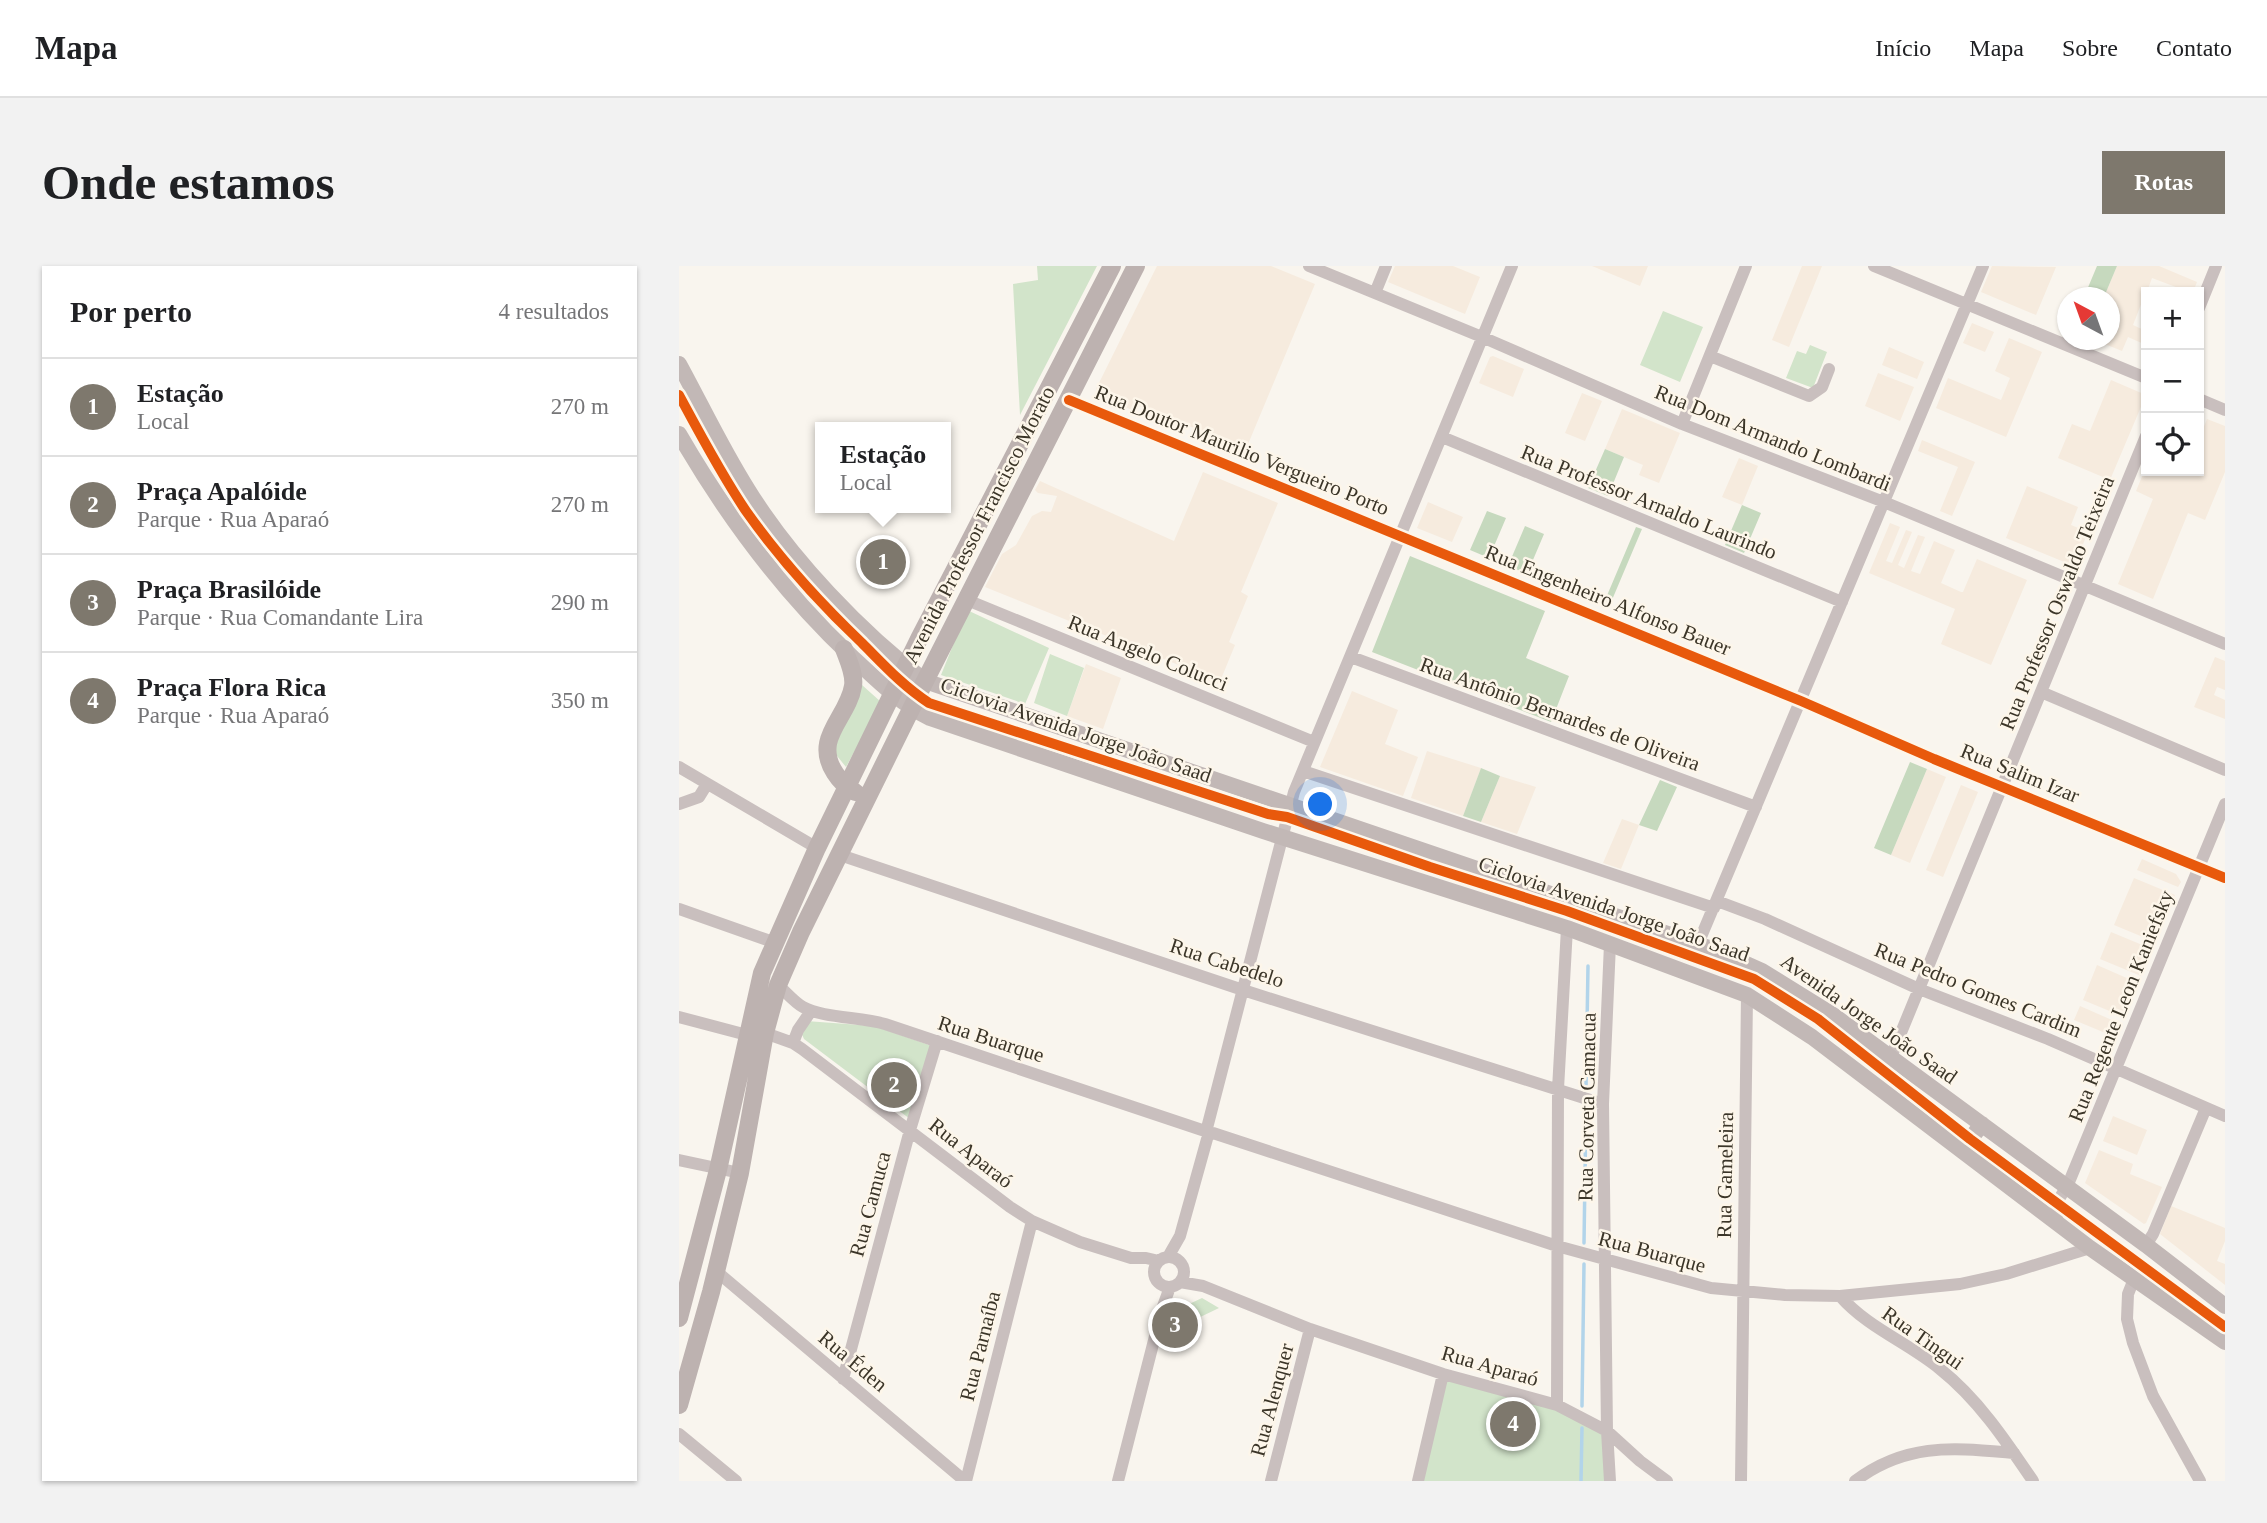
<!DOCTYPE html>
<html lang="pt">
<meta charset="utf-8">
<style>
body{margin:0;font-family:"Times New Roman",serif;background:#f2f2f2;color:#202124}
.controls{position:absolute;right:21px;top:21px;display:grid;overflow:hidden;border-radius:0px;box-shadow:0 2px 5px #0004}
.controls button{width:63px;height:63px;display:grid;place-items:center;padding:0;border:0;border-bottom:2px solid #e0e0e0;background:#fff;color:#202124;font:35px sans-serif}
.compass{position:absolute;left:1378px;top:21px;width:63px;height:63px;border-radius:50%;background:#fff;box-shadow:0 2px 5px #0004;rotate:319deg}
.you{position:absolute;left:642px;top:539px;width:24px;height:24px;margin:-18px;border:5px solid #fff;border-radius:50%;background:#1a73e8;box-shadow:0 0 0 10px #1a73e833}
.badge{display:grid;place-items:center;width:46px;height:46px;border-radius:50%;background:#7e786d;color:#fff;font-size:23px;font-weight:700}
.pin{position:absolute;translate:-50% -50%;border:4px solid #fff;box-shadow:0 2px 7px #0006}
.popup{position:absolute;left:136px;top:156px;width:136px;height:91px;box-sizing:border-box;display:grid;place-content:center;border-radius:0px;background:#fff;filter:drop-shadow(0 2px 5px #0005);font-size:23px;white-space:nowrap;color:#757577}
.popup b{font-size:26px;color:#202124}
.popup::after{content:'';position:absolute;left:50%;top:100%;margin-left:-14px;border:14px solid transparent;border-top-color:#fff}
.list{margin:0;padding:0;list-style:none}
h2{display:flex;justify-content:space-between;align-items:center;height:91px;margin:0;padding:0 28px;font-size:30px}
h2 small{font-size:23px;font-weight:400;color:#757577}
.list li{display:grid;grid-template-columns:46px 1fr auto;gap:21px;align-items:center;box-sizing:border-box;height:98px;padding:0 28px;border-top:2px solid #e0e0e0}
.list b{display:block;font-size:26px;white-space:nowrap}
.list p{margin:0;font-size:23px;white-space:nowrap;color:#757577}
.list em{font-size:23px;font-style:normal;color:#757577}
.icon{flex:none;width:38px;height:38px;fill:none;stroke:currentColor;stroke-width:2;stroke-linecap:round;stroke-linejoin:round}
.map{position:relative;flex:none;width:1546px;height:1215px;overflow:hidden;border-radius:0px}
header{display:flex;align-items:center;gap:42px;box-sizing:border-box;height:98px;padding:0 35px;background:#fff;border-bottom:2px solid #e0e0e0}
header strong{font-size:33px}
nav{display:flex;gap:38px;margin-inline-start:auto;font-size:24px}
.intro{display:flex;align-items:center;justify-content:space-between;box-sizing:border-box;height:168px;padding:0 42px}
h1{margin:0;font-size:49px}
.button{padding:18px 32px;border-radius:0px;background:#7e786d;color:#fff;font-size:24px;font-weight:700}
main{display:flex;gap:42px;padding:0 42px}
aside{flex:1;background:#fff;border-radius:0px;box-shadow:0 2px 5px #0004}
.map>svg:first-child{display:block}
</style>
<header>
<strong>Mapa</strong>
<nav><a>Início</a><a>Mapa</a><a>Sobre</a><a>Contato</a></nav>
</header>
<div class="intro"><h1>Onde estamos</h1><a class="button">Rotas</a></div>
<main>
<aside>
<h2>Por perto<small>4 resultados</small></h2>
<ul class="list">
<li><span class="badge">1</span><div><b>Estação</b><p>Local</p></div><em>270 m</em></li>
<li><span class="badge">2</span><div><b>Praça Apalóide</b><p>Parque · Rua Aparaó</p></div><em>270 m</em></li>
<li><span class="badge">3</span><div><b>Praça Brasilóide</b><p>Parque · Rua Comandante Lira</p></div><em>290 m</em></li>
<li><span class="badge">4</span><div><b>Praça Flora Rica</b><p>Parque · Rua Aparaó</p></div><em>350 m</em></li>
</ul>
</aside>
<div class="map">
<svg width="1546" height="1215" viewBox="0 0 1546 1215">
<rect width="100%" height="100%" fill="#f9f5ee"/>
<path fill="#f6ebde" d="M478 0H592L636 18 567 183 458 139 455 145 419 129 417 123Z
M716 0H774L801 11 786 48 709 16Z
M913 0H969L961 20Z
M1123 0H1143L1110 81 1093 74Z
M1313 0 1377 1 1357 49 1302 26Z
M1438 0H1480L1518 16 1514 26H1510L1473 12 1469 23 1477 26H1467V37L1463 36 1454 59 1467 65V79L1449 71 1443 85 1416 74H1430V32L1425 31Z
M1293 57 1315 66 1306 86 1284 77Z
M1330 72 1363 86 1327 171 1257 142 1269 112 1322 134 1331 112 1316 105Z
M1210 81 1245 96 1238 113 1203 99Z
M814 90 845 103 834 131 800 117 811 91Z
M1199 107 1235 121 1221 155 1186 140Z
M1432 114 1467 129 1431 214 1379 192 1393 158 1411 165Z
M903 127 923 135 906 175 886 167Z
M943 143 1001 167 980 217 960 209 964 199 926 183Z
M1528 153 1546 160V206L1526 254 1509 247 1474 333 1439 318 1474 233 1457 225 1467 201V205H1520V173Z
M1243 174 1296 196 1273 250 1261 245 1279 201 1239 185Z
M1060 192 1079 200 1063 239 1043 231Z
M524 206 599 237 562 326 569 330 550 376 556 379 540 418 530 415 527 410 306 321 323 288 337 279 353 250 363 245 372 246 378 230 359 227 356 224 361 215 495 275Z
M1348 220 1399 241 1392 259 1409 266 1395 300 1327 272Z
M749 236 784 251 773 276 738 262Z
M1211 257 1221 261 1207 295 1213 297 1227 264 1233 266 1219 299 1225 302 1239 269 1246 271 1232 305 1241 308 1255 275 1276 284 1262 317 1282 326H1284L1298 293 1348 314 1312 399 1262 378 1276 343 1190 307Z
M1536 391 1546 395V424L1538 421 1535 429 1546 434V453L1515 441Z
M407 398 442 412 424 463 388 450Z
M673 425 719 444 706 478 739 491 724 530 641 501Z
M748 485 802 502 784 550 732 532Z
M1248 503 1267 511 1231 597 1212 589Z
M821 510 857 521 838 568 802 556Z
M1282 519 1299 526 1264 611 1247 604Z
M943 553 960 559 942 603 924 597Z
M1463 593 1497 608 1502 616 1499 621 1458 604Z
M1455 612 1496 629 1476 676 1435 659Z
M1432 666 1473 683 1462 710 1421 693Z
M1418 699 1459 717 1445 751 1404 734Z
M1401 740 1442 758 1436 771 1395 754Z
M1434 850 1468 864 1458 889 1424 875Z
M1420 884 1454 898 1451 908 1483 921 1467 957 1465 958 1406 917Z
M1492 940 1546 962V975L1538 995 1546 998V1019L1481 968Z"/>
<path fill="#d2e4ca" d="M358 0H418L341 149 334 18 359 14Z
M984 45 1024 61 1001 116 961 99Z
M1131 79 1148 86 1134 122 1107 112 1118 85 1127 88Z
M288 344 370 382 346 438 262 409Z
M371 388 405 402 388 450 355 437Z
M183 419 202 436 167 501 154 485Z
M127 755 195 760 256 781 235 856 125 773 120 762Z
M523 1032 540 1042 486 1068 493 1046Z
M764 1108 836 1127 928 1165 931 1215H738Z"/>
<path fill="#c6d9be" d="M1418 0H1438L1425 31H1405Z
M926 183 945 191 929 230 909 222Z
M1063 239 1082 247 1065 287 1046 279Z
M808 245 827 252 810 292 791 284Z
M846 260 865 268 848 308 829 300Z
M957 261 963 263 930 341 924 339Z
M731 290 866 345 847 392 890 410 872 456 693 386Z
M1231 496 1248 503 1212 589 1195 582Z
M802 502 821 510 802 556 784 550Z
M981 514 998 521 978 565 960 559Z"/>
<g fill="none" stroke-linecap="round" stroke-linejoin="round">
<path stroke="#b2d4ea" stroke-width="3.5" d="M907 822 909 700
M905 977 907 843
M903 1140 905 998
M902 1215 903 1162"/>
<path stroke="#c9bfbe" stroke-width="12" d="M630 0 803 71 1003 158 1205 236 1546 378
M1195 0 1467 112
M696 27 707 0
M1520 42 1537 0
M1031 90 1130 130 1143 121 1150 103
M1520 133 1546 144
M390 134 1122 435 1255 493 1546 612
M1003 158 1067 0
M763 171 1163 336
M288 334 635 476
M672 391 1077 541
M1362 426 1546 504
M0 501 138 582
M624 505 1035 642
M0 538 20 531 28 518
M161 589 564 724 924 838
M1038 635 1086 653 1240 723 1369 773 1546 850
M0 643 97 677
M931 678 924 838 928 1165 931 1215
M1019 678 1304 0
M99 719C107 726 115 736 124 741 143 752 183 751 206 758L523 864
M0 751 68 769
M86 767 114 777 123 783 331 941 353 955 401 976 452 992H467L480 995
M114 777 119 764 132 745
M1212 791 1467 170
M528 862 615 526 833 0
M534 867 878 980 1032 1022 1106 1029 1161 1030 1281 1018 1327 1008 1411 982
M0 894 61 907
M1379 956C1374 941 1379 933 1388 921L1546 538
M1467 979 1474 968 1527 842
M489 991 501 970 528 873
M475 1006a15 15 0 1 1 30 0a15 15 0 1 1-30 0Z
M37 1005 286 1215
M1455 1013 1449 1028 1448 1053 1454 1077 1474 1130 1521 1215
M501 1016 524 1020 631 1063 764 1108 878 1139 928 1165 961 1195 988 1215
M1161 1030C1189 1062 1228 1076 1261 1103 1299 1133 1327 1175 1354 1215
M164 1113 231 864 258 775
M878 1139 879 823 888 662
M0 1168 57 1215
M287 1215 353 955
M439 1215 483 1043 491 1021
M592 1215 631 1063
M739 1215 764 1108
M1062 1215 1068 729
M1176 1215C1228 1176 1275 1182 1335 1187"/>
<path stroke="#c2b8b6" stroke-width="16" d="M0 98C23 140 43 183 69 224 111 292 182 367 246 415L1036 684 1083 705 1154 749 1467 979 1546 1040
M0 168C48 251 103 325 172 390 197 413 220 437 251 452L584 565 888 662 1068 729 1133 771 1411 982 1546 1076
M1283 884 1303 858"/>
<path stroke="#bdb2b0" stroke-width="18" d="M165 383C169 394 176 408 174 420 169 452 133 472 156 507 161 515 167 521 176 526
M0 1052 39 904 83 707 138 582 240 373 433 0
M0 1139 32 1026 61 907 86 767 99 719 122 666 246 415 457 0"/>
<defs>
<path id="cycleway" d="M0 129C21 168 42 208 67 245 101 293 140 336 183 377 205 399 224 420 250 437L589 548 608 551 751 601 888 645 1075 713 1139 753 1291 873 1546 1061
M390 134 1122 435 1255 493 1546 612"/>
</defs>
<use href="#cycleway" stroke="#fdf6ea" stroke-width="15"/>
<use href="#cycleway" stroke="#e8590c" stroke-width="10"/>
</g>
<g text-anchor="middle" stroke-width="5" stroke-linejoin="round" paint-order="stroke">
<g font-size="21" fill="#3b3528" stroke="#fdf6ea">
<text transform="translate(1094 172) rotate(22)" y="7">Rua Dom Armando Lombardi</text>
<text transform="translate(563 184) rotate(22)" y="7">Rua Doutor Maurilio Vergueiro Porto</text>
<text transform="translate(970 236) rotate(22)" y="7">Rua Professor Arnaldo Laurindo</text>
<text transform="translate(300 259) rotate(-63)" y="7">Avenida Professor Francisco Morato</text>
<text transform="translate(929 334) rotate(22)" y="7">Rua Engenheiro Alfonso Bauer</text>
<text transform="translate(1378 337) rotate(-68)" y="7">Rua Professor Oswaldo Teixeira</text>
<text transform="translate(469 387) rotate(22)" y="7">Rua Angelo Colucci</text>
<text transform="translate(881 448) rotate(20)" y="7">Rua Antônio Bernardes de Oliveira</text>
<text transform="translate(397 464) rotate(19)" y="7">Ciclovia Avenida Jorge João Saad</text>
<text transform="translate(1341 507) rotate(22)" y="7">Rua Salim Izar</text>
<text transform="translate(935 643) rotate(19)" y="7">Ciclovia Avenida Jorge João Saad</text>
<text transform="translate(548 697) rotate(18)" y="7">Rua Cabedelo</text>
<text transform="translate(1299 724) rotate(22)" y="7">Rua Pedro Gomes Cardim</text>
<text transform="translate(1442 740) rotate(-68)" y="7">Rua Regente Leon Kaniefsky</text>
<text transform="translate(1190 753) rotate(35)" y="7">Avenida Jorge João Saad</text>
<text transform="translate(312 773) rotate(18)" y="7">Rua Buarque</text>
<text transform="translate(908 841) rotate(-89)" y="7">Rua Corveta Camacua</text>
<text transform="translate(292 887) rotate(38)" y="7">Rua Aparaó</text>
<text transform="translate(1046 909) rotate(-89)" y="7">Rua Gameleira</text>
<text transform="translate(191 938) rotate(-75)" y="7">Rua Camuca</text>
<text transform="translate(973 986) rotate(15)" y="7">Rua Buarque</text>
<text transform="translate(1244 1072) rotate(35)" y="7">Rua Tingui</text>
<text transform="translate(301 1080) rotate(-76)" y="7">Rua Parnaíba</text>
<text transform="translate(174 1095) rotate(40)" y="7">Rua Éden</text>
<text transform="translate(811 1100) rotate(16)" y="7">Rua Aparaó</text>
<text transform="translate(593 1134) rotate(-75)" y="7">Rua Alenquer</text>
</g>
</g>
</svg>
<div class="controls">
<button>+</button>
<button>−</button>
<button><svg class="icon" aria-label="locate" viewBox="0 0 24 24"><circle cx="12" cy="12" r="6"/><path d="M12 2v4M12 18v4M2 12h4M18 12h4"/></svg></button>
</div>
<svg class="compass" viewBox="-18 -18 36 36"><path d="M0-13l5 13h-10z" fill="#e53935"/><path d="M0 13l5-13h-10z" fill="#757577"/></svg>
<div class="you"></div>
<div class="pin badge" style="left:204px;top:296px">1</div>
<div class="popup"><b>Estação</b>Local</div>
<div class="pin badge" style="left:215px;top:819px">2</div>
<div class="pin badge" style="left:496px;top:1059px">3</div>
<div class="pin badge" style="left:834px;top:1158px">4</div>
</div>
</main>
